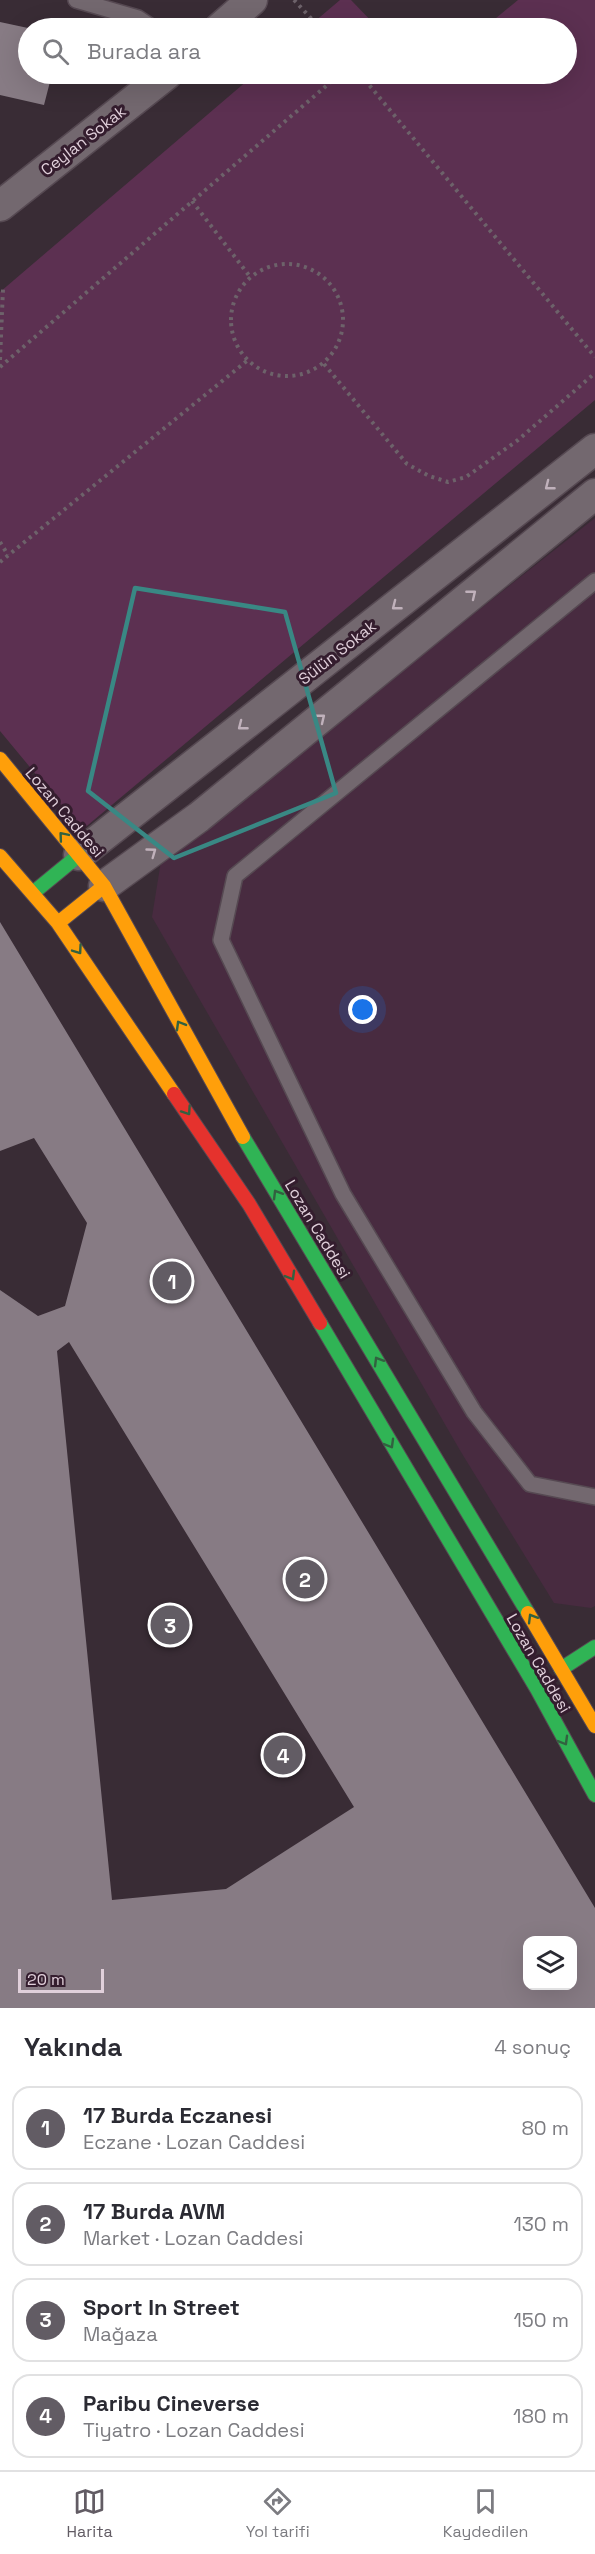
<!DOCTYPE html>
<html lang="tr">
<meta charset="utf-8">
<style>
body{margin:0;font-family:"Space Grotesk",sans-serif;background:#f7f7f7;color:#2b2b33}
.controls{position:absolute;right:18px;bottom:18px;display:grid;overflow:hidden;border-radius:12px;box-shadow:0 6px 24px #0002}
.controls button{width:54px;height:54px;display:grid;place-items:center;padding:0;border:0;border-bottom:2px solid #e1e1e2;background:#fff;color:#2b2b33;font:30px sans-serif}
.scale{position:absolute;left:18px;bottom:15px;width:86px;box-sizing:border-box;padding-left:6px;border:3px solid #e1d0db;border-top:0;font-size:16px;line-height:21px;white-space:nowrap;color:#e1d0db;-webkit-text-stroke:4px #341d2e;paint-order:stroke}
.you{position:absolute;left:363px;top:1010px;width:21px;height:21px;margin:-15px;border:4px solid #fff;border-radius:50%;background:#1a73e8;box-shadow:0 0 0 9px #1a73e833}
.badge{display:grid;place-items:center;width:39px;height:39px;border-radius:50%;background:#625c64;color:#fff;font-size:20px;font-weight:700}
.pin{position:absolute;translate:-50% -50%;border:3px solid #fff;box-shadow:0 2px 6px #0006}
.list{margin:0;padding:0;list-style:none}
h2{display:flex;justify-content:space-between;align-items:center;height:78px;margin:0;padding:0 24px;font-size:26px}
h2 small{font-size:20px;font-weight:400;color:#7c7c81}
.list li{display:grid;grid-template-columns:39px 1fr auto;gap:18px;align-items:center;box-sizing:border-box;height:84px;margin:0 12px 12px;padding:0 12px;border:2px solid #e1e1e2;border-radius:18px}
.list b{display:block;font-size:22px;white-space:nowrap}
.list p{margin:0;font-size:20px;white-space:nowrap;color:#7c7c81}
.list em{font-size:20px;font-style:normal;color:#7c7c81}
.icon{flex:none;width:33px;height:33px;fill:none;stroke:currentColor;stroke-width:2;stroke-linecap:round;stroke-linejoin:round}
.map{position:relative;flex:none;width:595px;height:2008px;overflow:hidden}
.search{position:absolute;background:#fff;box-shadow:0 6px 24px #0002;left:18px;right:18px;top:18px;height:66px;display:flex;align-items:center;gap:15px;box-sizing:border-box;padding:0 21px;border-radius:33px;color:#7c7c81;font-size:22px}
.sheet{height:462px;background:#fff}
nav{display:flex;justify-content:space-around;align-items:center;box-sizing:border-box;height:84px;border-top:2px solid #e1e1e2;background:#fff;font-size:16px;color:#7c7c81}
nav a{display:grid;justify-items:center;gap:3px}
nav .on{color:#625c64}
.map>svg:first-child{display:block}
</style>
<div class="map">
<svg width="595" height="2008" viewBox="0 0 595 2008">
<rect width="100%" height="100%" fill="#392c35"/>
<path fill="#482b40" d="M595 518V1606L591 1608 554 1603 461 1452 152 917 161 861Z"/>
<path fill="#5c3051" d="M340 0H351L378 28H307Z
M518 0H595V400L82 830 0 731V292L255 74H421L425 78 431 74H566V28H484Z"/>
<path fill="#877b84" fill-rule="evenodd" d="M0 22 28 28V74H52L44 105 0 95Z
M0 922 595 1908V2008H0V1290L38 1316 65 1306 87 1223 34 1138 0 1151ZM69 1342 354 1807 226 1889 112 1900 57 1351ZM528 1940H572V1986H528Z"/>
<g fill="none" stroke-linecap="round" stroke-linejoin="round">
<defs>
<path id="lane" d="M76 0 138 18 153 28
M595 581 235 876 221 940 343 1194 474 1412 530 1484 595 1497"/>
<path id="street" d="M220 28 252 0
M0 206 167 74
M79 855 595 449
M104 886 199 817 595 494"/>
<path id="fast" d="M34 892 79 855
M243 1137 528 1613
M320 1323 537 1689 595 1795
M561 1669 595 1647"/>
<path id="slow" d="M0 759 104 886 243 1137
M0 856 58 923 174 1094
M58 923 104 886
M528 1613 595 1726"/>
<path id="jam" d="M174 1094 249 1204 320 1323"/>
</defs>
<use href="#lane" stroke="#564952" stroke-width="18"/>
<use href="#street" stroke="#564952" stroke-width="33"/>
<use href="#fast" stroke="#564952" stroke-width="16"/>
<use href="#slow" stroke="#564952" stroke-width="16"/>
<use href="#jam" stroke="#564952" stroke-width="16"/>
<path stroke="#6d626a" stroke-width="4" stroke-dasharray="3 4.5" stroke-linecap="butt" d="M294 0 320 28
M360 74 595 357
M192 201 251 278
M231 320a56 56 0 1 1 112 0a56 56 0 1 1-112 0Z
M0 360 3 289
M324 364 407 464 429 476 448 482 466 477 518 440 595 373
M0 367 340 74
M0 542 8 555
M0 562 248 360"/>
<use href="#lane" stroke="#73686f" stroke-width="15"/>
<use href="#street" stroke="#73686f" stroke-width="30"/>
<use href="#fast" stroke="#30b455" stroke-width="14"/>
<use href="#slow" stroke="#ff9f0a" stroke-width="14"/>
<use href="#jam" stroke="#e5322d" stroke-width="14"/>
</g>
<defs><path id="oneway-chevron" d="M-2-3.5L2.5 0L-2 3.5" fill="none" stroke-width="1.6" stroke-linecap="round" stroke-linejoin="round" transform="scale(1.5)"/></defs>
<g stroke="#c0b1bb">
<use href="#oneway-chevron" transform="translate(549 486) rotate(142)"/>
<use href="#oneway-chevron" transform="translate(472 594) rotate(-39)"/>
<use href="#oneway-chevron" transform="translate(396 606) rotate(142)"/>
<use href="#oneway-chevron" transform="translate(321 718) rotate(-39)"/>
<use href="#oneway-chevron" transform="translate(242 726) rotate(142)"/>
<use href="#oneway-chevron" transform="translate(152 852) rotate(-36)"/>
</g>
<g stroke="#326140">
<use href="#oneway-chevron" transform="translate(63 836) rotate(-130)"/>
<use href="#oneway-chevron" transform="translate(78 950) rotate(55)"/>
<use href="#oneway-chevron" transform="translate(180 1025) rotate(-120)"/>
<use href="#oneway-chevron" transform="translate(187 1111) rotate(56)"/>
<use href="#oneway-chevron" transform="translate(277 1194) rotate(-121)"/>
<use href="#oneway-chevron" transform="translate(291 1276) rotate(60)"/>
<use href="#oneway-chevron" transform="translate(378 1361) rotate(-121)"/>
<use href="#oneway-chevron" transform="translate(390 1444) rotate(60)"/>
<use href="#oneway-chevron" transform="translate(532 1618) rotate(-121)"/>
<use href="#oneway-chevron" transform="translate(564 1741) rotate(60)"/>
</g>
<path fill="none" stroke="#398884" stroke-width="4.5" stroke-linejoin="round" d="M135 588 285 612 336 793 174 858 88 791Z"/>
<g text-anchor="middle" stroke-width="6" stroke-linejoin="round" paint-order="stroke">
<g font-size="16" fill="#e1d0db" stroke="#341d2e">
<text transform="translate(83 140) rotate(-38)" y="6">Ceylan Sokak</text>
<text transform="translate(337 652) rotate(-38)" y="6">Sülün Sokak</text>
<text transform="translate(65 812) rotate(50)" y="6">Lozan Caddesi</text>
<text transform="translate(318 1229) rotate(59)" y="6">Lozan Caddesi</text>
<text transform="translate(539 1663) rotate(60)" y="6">Lozan Caddesi</text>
</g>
</g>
</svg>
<div class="controls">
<button><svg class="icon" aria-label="layers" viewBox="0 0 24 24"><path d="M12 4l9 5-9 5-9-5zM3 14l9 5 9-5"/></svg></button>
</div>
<div class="scale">20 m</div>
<div class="you"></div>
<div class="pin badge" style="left:172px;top:1281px">1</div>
<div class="pin badge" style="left:305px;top:1579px">2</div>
<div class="pin badge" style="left:170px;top:1625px">3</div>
<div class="pin badge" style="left:283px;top:1755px">4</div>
<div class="search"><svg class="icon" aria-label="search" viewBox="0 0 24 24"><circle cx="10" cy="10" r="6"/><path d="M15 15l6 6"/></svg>Burada ara</div>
</div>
<section class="sheet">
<h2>Yakında<small>4 sonuç</small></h2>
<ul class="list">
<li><span class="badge">1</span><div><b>17 Burda Eczanesi</b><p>Eczane · Lozan Caddesi</p></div><em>80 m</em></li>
<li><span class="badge">2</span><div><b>17 Burda AVM</b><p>Market · Lozan Caddesi</p></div><em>130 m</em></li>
<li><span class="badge">3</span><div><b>Sport In Street</b><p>Mağaza</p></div><em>150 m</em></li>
<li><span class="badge">4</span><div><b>Paribu Cineverse</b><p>Tiyatro · Lozan Caddesi</p></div><em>180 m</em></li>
</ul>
</section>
<nav>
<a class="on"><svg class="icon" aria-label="map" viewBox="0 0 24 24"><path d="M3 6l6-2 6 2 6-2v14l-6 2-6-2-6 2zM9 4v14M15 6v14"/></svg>Harita</a>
<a><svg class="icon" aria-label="directions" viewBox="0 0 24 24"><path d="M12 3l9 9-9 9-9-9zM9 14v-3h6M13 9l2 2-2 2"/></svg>Yol tarifi</a>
<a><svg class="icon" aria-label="saved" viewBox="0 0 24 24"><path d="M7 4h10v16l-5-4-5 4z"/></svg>Kaydedilen</a>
</nav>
